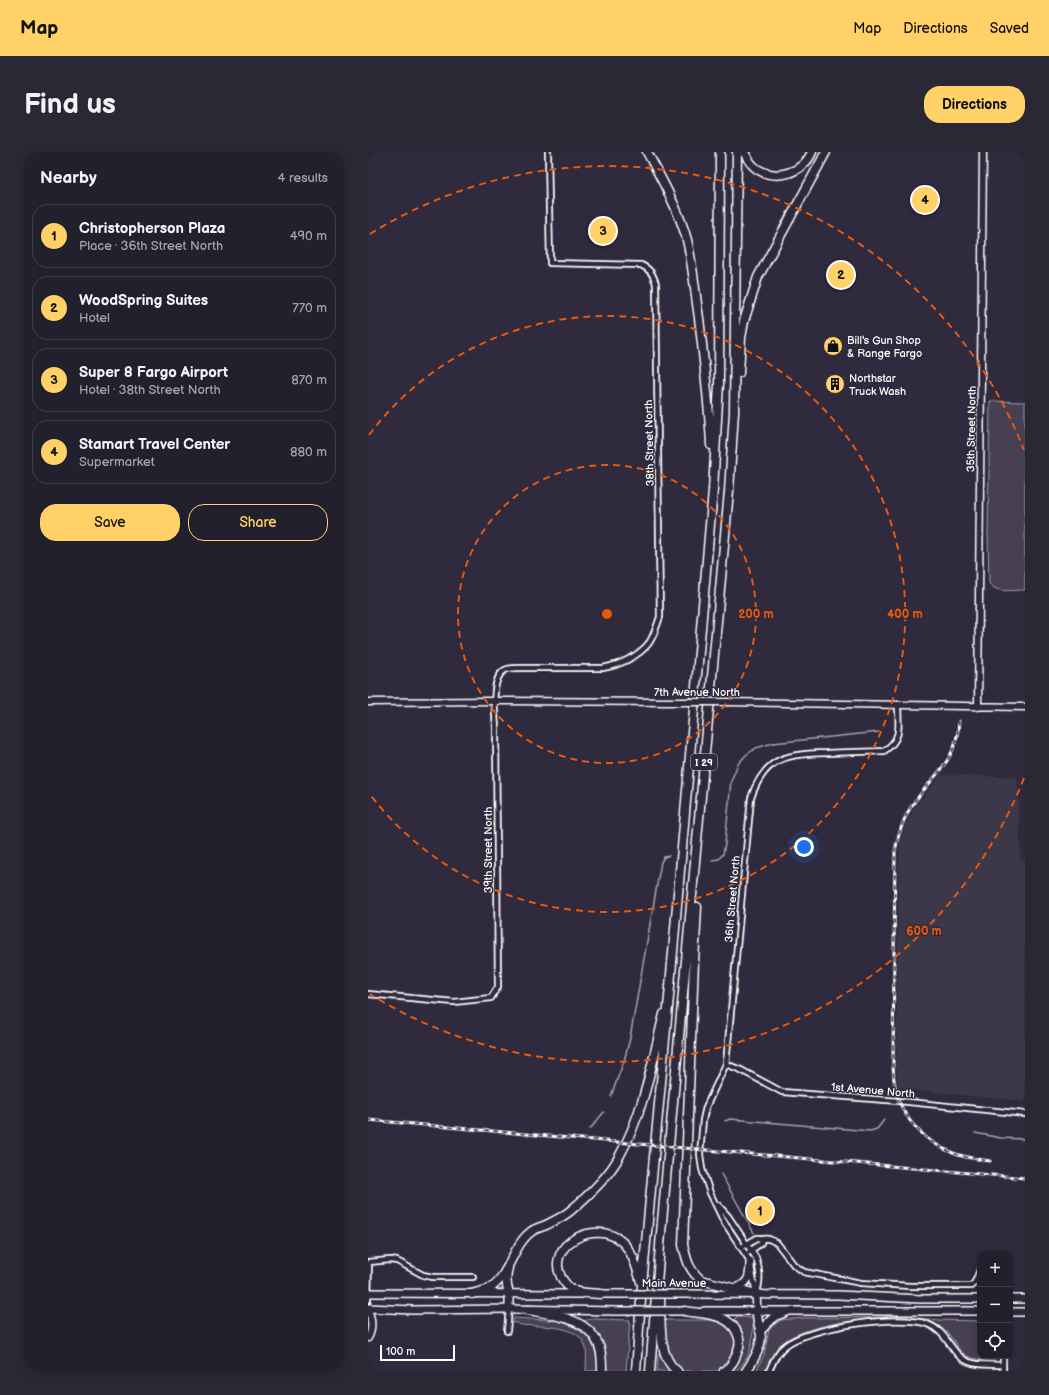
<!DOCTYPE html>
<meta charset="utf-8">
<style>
body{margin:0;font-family:"Balsamiq Sans",sans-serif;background:#2b2836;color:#f1f3f6}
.controls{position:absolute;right:12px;bottom:12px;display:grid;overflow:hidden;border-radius:8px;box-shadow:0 2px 10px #0003}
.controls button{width:36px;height:36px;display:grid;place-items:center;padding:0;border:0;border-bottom:1px solid #403e4a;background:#23202e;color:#f1f3f6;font:20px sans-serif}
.scale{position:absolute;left:12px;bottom:10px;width:75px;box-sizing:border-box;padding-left:4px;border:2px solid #fff;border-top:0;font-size:11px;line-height:14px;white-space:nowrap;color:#fff;-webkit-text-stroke:3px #2f2a3d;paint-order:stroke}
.you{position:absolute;left:436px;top:695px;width:14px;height:14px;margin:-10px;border:3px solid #fff;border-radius:50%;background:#1a73e8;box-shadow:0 0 0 6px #1a73e833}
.badge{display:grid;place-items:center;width:26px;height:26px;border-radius:50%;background:#ffd166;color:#111;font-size:13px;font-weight:700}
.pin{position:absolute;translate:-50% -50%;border:2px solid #fff;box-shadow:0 1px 4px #0006}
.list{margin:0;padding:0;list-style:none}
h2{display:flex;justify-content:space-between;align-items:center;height:52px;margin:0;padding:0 16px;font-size:17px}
h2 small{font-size:13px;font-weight:400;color:#a3a3aa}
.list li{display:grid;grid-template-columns:26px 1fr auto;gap:12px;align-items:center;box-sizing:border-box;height:64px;margin:0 8px 8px;padding:0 8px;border:1px solid #403e4a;border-radius:16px}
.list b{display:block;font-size:15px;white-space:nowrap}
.list p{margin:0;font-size:13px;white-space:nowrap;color:#a3a3aa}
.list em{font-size:13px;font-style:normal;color:#a3a3aa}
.actions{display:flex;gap:8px;padding:12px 16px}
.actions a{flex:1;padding:9px 0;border:1px solid #ffd166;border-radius:16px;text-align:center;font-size:14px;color:#ffd166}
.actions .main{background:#ffd166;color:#111}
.icon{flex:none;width:22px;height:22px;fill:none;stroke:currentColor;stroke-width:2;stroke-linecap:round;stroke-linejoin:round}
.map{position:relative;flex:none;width:657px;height:1219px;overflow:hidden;border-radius:16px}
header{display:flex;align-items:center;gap:24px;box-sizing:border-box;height:56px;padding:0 20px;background:#ffd166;color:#111}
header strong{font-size:19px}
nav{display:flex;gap:22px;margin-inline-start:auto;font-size:14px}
.intro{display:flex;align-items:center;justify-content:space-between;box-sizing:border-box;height:96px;padding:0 24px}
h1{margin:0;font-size:28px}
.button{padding:10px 18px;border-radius:16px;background:#ffd166;color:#111;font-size:14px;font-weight:700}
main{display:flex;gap:24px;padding:0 24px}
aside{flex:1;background:#23202e;border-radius:16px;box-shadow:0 2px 10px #0003}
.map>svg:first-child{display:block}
</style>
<header>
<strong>Map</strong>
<nav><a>Map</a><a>Directions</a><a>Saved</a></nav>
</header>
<div class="intro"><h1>Find us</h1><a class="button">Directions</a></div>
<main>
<aside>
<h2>Nearby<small>4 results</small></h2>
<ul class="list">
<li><span class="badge">1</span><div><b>Christopherson Plaza</b><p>Place · 36th Street North</p></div><em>490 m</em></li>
<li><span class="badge">2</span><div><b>WoodSpring Suites</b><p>Hotel</p></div><em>770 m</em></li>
<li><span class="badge">3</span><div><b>Super 8 Fargo Airport</b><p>Hotel · 38th Street North</p></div><em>870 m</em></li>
<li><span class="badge">4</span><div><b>Stamart Travel Center</b><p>Supermarket</p></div><em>880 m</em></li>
</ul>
<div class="actions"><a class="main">Save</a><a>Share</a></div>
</aside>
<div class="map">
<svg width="657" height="1219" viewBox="0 0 657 1219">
<rect width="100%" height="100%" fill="#2f2a3d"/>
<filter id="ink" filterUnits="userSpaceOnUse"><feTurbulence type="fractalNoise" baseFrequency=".025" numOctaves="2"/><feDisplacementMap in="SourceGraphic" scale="8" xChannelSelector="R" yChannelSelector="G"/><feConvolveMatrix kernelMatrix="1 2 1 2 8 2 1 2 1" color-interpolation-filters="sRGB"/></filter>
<g filter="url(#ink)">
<path fill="#3c3749" d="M573 623 649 625 653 708H657V949L530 937 528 914 531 696 535 677 546 656Z"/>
<path fill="#464152" stroke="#a2a0a8" d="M622 249 657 250V438C646 438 628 442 621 431L620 381Z
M368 1165H378L385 1167C385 1189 385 1203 368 1219H361C371 1199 383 1187 366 1167Z
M538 1165 572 1168 612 1169V1204H624C612 1210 599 1207 591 1197 586 1191 584 1184 578 1180 573 1174 565 1170 557 1168 527 1161 442 1170 417 1189 407 1196 402 1208 397 1219H388L396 1203 401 1177 404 1173H406L413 1168 433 1166Z
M146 1166 192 1169 206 1175 208 1173C225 1184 229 1199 230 1219H218C218 1212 219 1204 218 1197 213 1171 173 1175 153 1173L149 1171H145Z
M224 1167 262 1168 258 1219H237V1207L214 1169Z
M295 1168H341L352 1170 360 1174 362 1173 368 1189 365 1204 356 1215 350 1219H315C297 1209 297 1187 295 1168Z
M290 1202H293L296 1209 305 1219H289Z"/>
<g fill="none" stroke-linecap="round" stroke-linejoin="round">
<path stroke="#a7a6ad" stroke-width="1.5" d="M344 708 351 707 355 702 357 692 363 629 370 612 378 603 388 596 405 591 511 580
M243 944 256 909 262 886 293 710 296 705 301 704
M357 969 362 967 502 979 509 977 516 968
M222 977 236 960
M607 981 633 986 657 987
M353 1022 386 1081"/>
<defs>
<path id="street" d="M0 842 86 850 123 846 130 835 128 579C128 563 121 527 137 518 141 516 146 516 150 516H235C251 513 270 505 281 491 286 484 289 473 292 465L288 132C285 122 282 117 273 113L182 111 180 0
M358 912 373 918 414 940 531 949 657 962
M350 1053 360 1064 388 1106C392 1117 393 1131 388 1142
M374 1095 389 1086 401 1087 409 1091 426 1113 436 1120 493 1131 542 1134H603L607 1130 612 1118
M381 1100 393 1091 394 1086
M388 1142 382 1109 355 1068 342 1041 334 1017 332 1002 335 968 338 955 358 912 383 646C397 603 421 602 460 601 479 600 497 600 516 599 535 587 530 573 530 553
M0 1148 1 1110 22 1108 29 1109 55 1123 65 1125H105
M139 1179 141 1157
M635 1204V1219
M401 1219C405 1210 409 1200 417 1194 439 1175 532 1162 559 1172 581 1180 582 1203 601 1210 611 1214 624 1212 634 1213"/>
<path id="secondary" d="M0 550 126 549 306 550
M361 550 657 555
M610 555 615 0
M0 1157C4 1167 5 1177 0 1186"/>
<path id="primary" d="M365 1137C382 1132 382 1124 382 1109
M0 1141 214 1142
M141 1142V1157
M229 1142H249
M319 1142 470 1143 553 1147H612
M388 1142 389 1159
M642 1147H657
M0 1156 45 1158 141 1157 248 1159
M336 1159H612
M642 1160H657"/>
<path id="highway" d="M279 0C294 28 311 58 319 88 325 114 327 140 331 166 336 209 341 250 343 293
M376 0C379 6 383 13 389 17 408 29 435 21 444 0
M371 221 373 186 376 169 390 125 458 0
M329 755 326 810 315 1093C319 1108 320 1117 333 1128L388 1142
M140 1116C137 1126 138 1133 141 1142
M104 1142C109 1140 117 1139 121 1137 142 1124 144 1093 164 1079 168 1076 174 1075 178 1073 186 1069 195 1065 202 1059 220 1044 241 1025 252 1003 276 960 284 910 296 862
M233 1142C223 1141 212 1142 203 1137 199 1134 196 1130 193 1125 177 1092 228 1067 253 1089 264 1098 269 1116 273 1130
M292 1144C293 1166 289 1205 309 1219
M160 1158C187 1163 223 1166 232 1197 234 1204 234 1212 234 1219
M316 1159C335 1162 363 1161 370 1183 372 1188 372 1193 370 1198 367 1207 364 1214 356 1219
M392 1179 407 1164 418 1160
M268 1219 274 1133 302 834 345 338 351 232 352 0
M282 1219 293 1081 361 339 366 260 369 0
M378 1219C386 1208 396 1192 392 1178 390 1171 389 1166 389 1159"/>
</defs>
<use href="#street" stroke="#fff" stroke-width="8"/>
<use href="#secondary" stroke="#fff" stroke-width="9"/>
<use href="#primary" stroke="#fff" stroke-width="10"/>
<use href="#highway" stroke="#fff" stroke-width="11"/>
<use href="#street" stroke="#2f2a3d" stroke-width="4.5"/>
<use href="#secondary" stroke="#2f2a3d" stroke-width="6"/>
<use href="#primary" stroke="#2f2a3d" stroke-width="7"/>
<use href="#highway" stroke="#2f2a3d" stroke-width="8"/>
<defs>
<path id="rail" d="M591 569C589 610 566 622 545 652 535 666 530 683 527 700L525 912C525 921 526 931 528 940 535 968 559 991 585 1001 597 1006 610 1007 622 1009
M0 968 657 1026"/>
</defs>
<use href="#rail" stroke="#fff" stroke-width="3"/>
<use href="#rail" stroke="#2f2a3d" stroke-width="1.5" stroke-dasharray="4.5" stroke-linecap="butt"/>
<defs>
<path id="secondary-bridge" d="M306 550H361"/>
<path id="primary-bridge" d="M249 1142H319
M248 1159H316"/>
</defs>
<use href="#secondary-bridge" stroke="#fff" stroke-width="9" stroke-linecap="butt"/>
<use href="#primary-bridge" stroke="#fff" stroke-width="10" stroke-linecap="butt"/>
<use href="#secondary-bridge" stroke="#2f2a3d" stroke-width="6"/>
<use href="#primary-bridge" stroke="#2f2a3d" stroke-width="7"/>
</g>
</g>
<g fill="none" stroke="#e8590c" stroke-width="2" stroke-dasharray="7 5">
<circle cx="239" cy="462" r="149"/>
<path d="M1 283A298 298 0 1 1 1 641"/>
<path d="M656 626A448 448 0 0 1 2 842M2 82A448 448 0 0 1 656 298"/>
</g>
<defs>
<symbol id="shop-disc" viewBox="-11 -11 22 22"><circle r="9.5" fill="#ffd166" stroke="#2f2a3d"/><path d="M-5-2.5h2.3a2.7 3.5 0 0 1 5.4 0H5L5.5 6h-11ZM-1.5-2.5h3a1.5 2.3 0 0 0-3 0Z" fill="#111"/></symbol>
<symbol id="building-disc" viewBox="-11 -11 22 22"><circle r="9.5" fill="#ffd166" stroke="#2f2a3d"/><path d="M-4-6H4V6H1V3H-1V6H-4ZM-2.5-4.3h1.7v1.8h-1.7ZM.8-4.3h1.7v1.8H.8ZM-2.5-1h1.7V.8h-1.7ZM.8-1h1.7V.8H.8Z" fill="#111"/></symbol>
</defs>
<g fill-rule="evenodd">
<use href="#shop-disc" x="454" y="183" width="22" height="22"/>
<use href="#building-disc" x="456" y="221" width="22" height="22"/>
</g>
<g text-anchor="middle" stroke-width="3" stroke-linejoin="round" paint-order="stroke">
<rect fill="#2f2a3d" stroke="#c1bfc5" stroke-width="1" x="323" y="602" width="26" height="16" rx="3"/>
<g font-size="10" font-weight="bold" fill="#fff">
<text x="336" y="614">I 29</text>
</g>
<g font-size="11" fill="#fff" stroke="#2f2a3d" text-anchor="start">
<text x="479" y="192">Bill's Gun Shop<tspan x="479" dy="13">&amp; Range Fargo</tspan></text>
<text x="481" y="230">Northstar<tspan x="481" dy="13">Truck Wash</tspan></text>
</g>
<g font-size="11" fill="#fff" stroke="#2f2a3d">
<text transform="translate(603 277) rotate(-89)" y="4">35th Street North</text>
<text transform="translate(281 291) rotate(-91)" y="4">38th Street North</text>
<text x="329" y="544">7th Avenue North</text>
<text transform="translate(120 698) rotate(-90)" y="4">39th Street North</text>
<text transform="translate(364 747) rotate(-85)" y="4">36th Street North</text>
<text transform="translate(505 938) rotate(5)" y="4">1st Avenue North</text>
<text x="306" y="1135">Main Avenue</text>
</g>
</g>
<circle cx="239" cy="462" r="6" fill="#e8590c" stroke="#2f2a3d" stroke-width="2"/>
<g font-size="12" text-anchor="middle" font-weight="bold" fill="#e8590c" stroke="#2f2a3d" stroke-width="3" stroke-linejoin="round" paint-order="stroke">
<text x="388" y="466">200 m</text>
<text x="537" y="466">400 m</text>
<text x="556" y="783">600 m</text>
</g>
</svg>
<div class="controls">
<button>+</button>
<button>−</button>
<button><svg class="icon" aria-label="locate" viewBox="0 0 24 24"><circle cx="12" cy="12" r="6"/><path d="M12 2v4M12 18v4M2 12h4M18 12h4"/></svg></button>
</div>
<div class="scale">100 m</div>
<div class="you"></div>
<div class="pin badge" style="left:392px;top:1059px">1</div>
<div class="pin badge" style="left:473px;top:123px">2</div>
<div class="pin badge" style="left:235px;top:79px">3</div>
<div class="pin badge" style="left:557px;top:48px">4</div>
</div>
</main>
